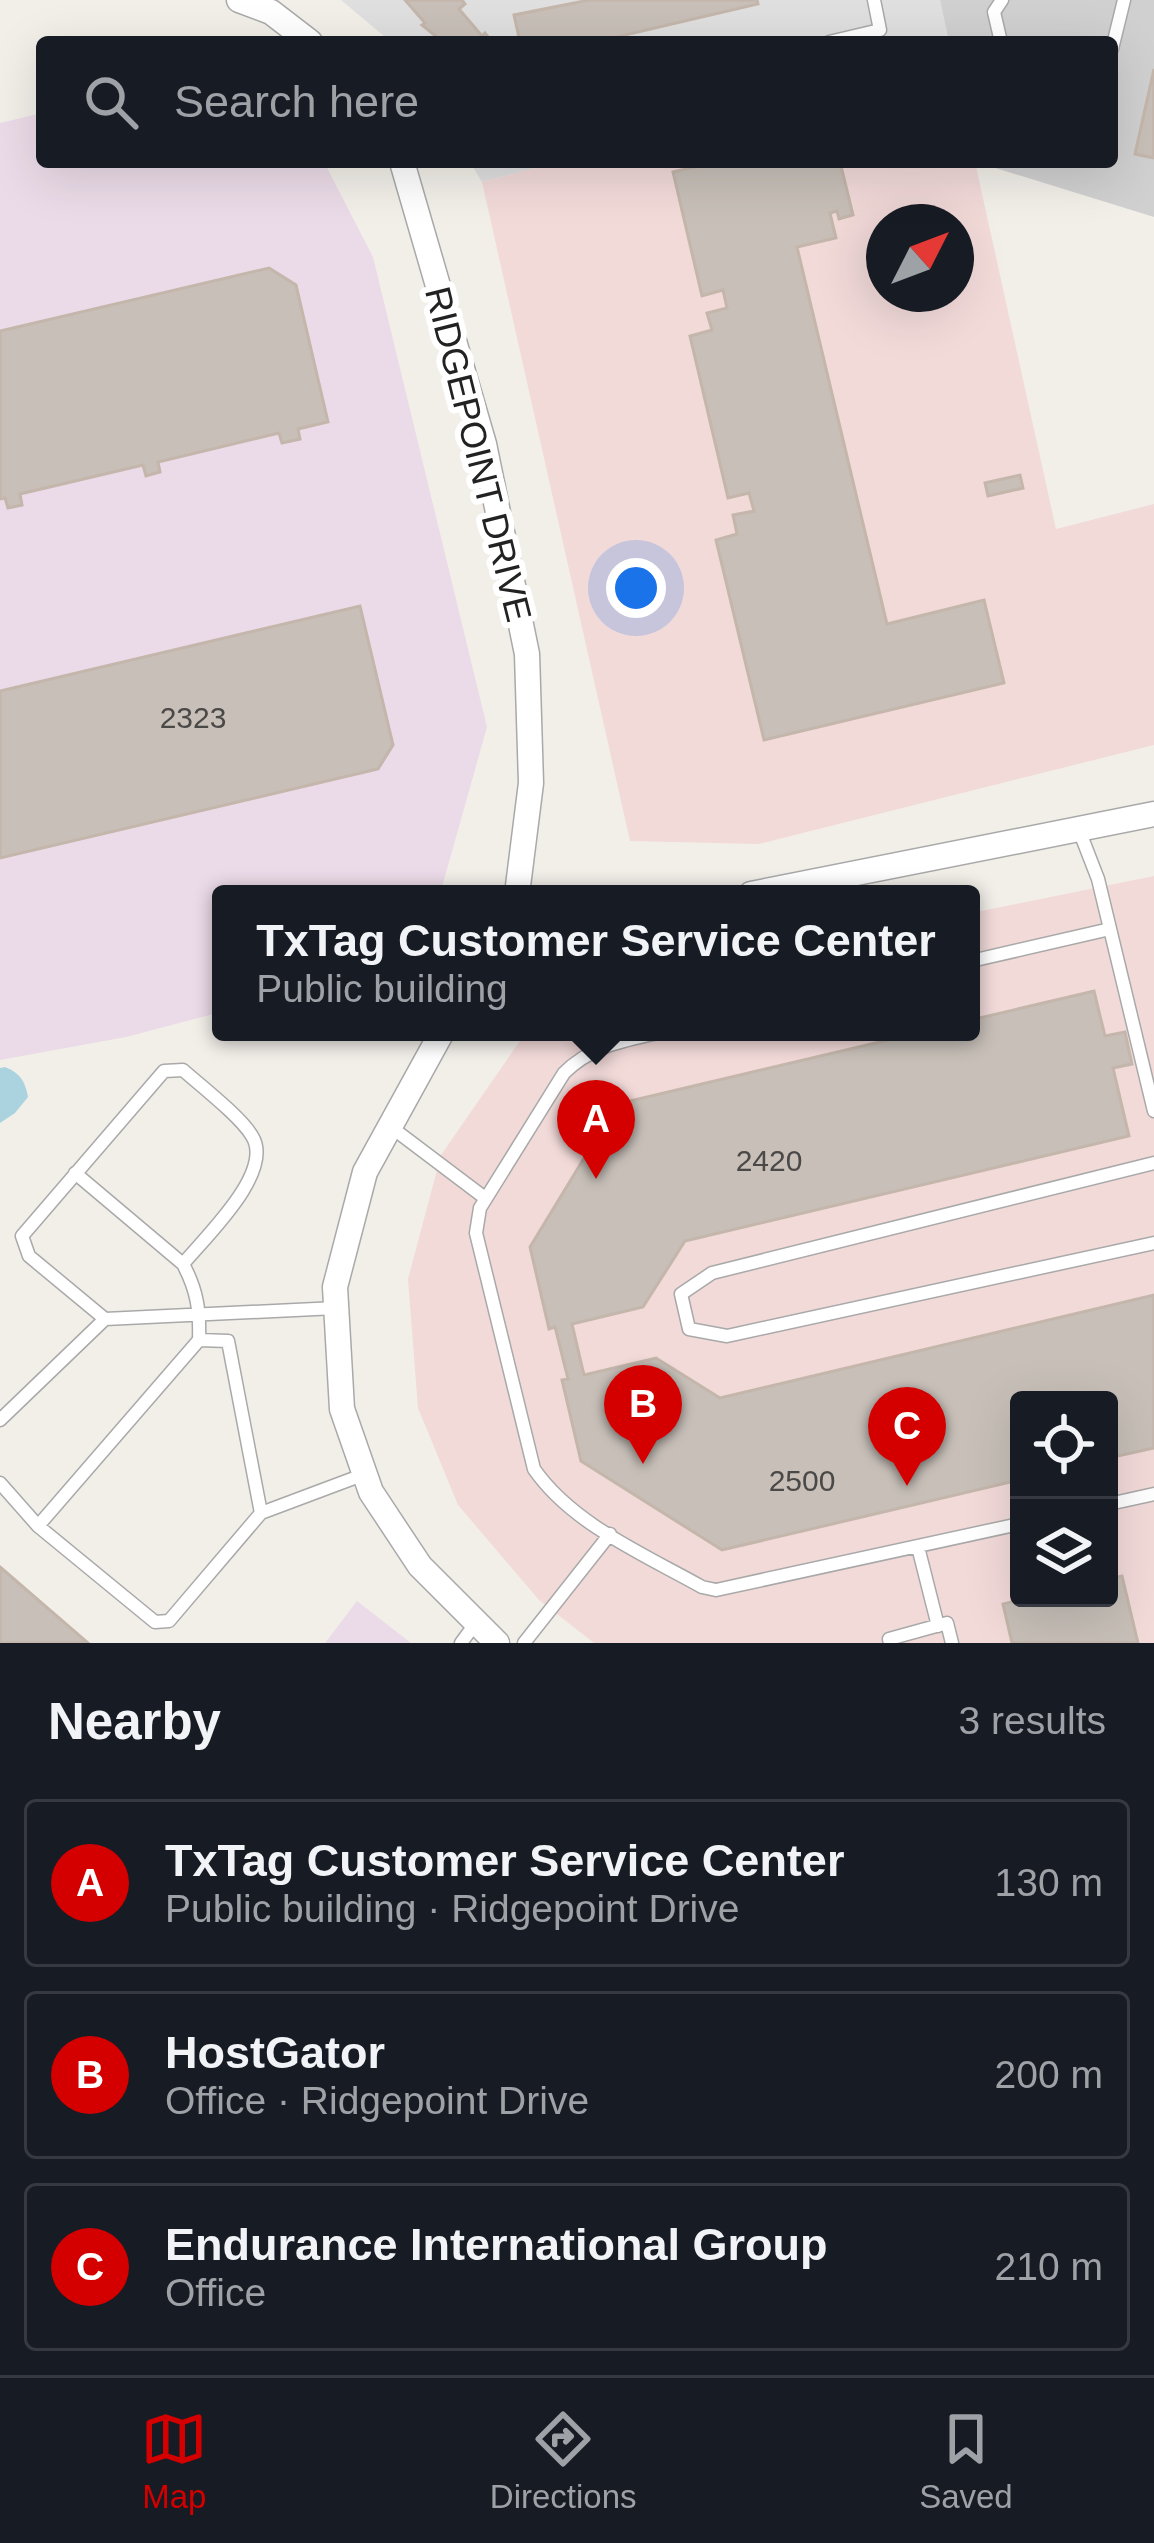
<!DOCTYPE html>
<meta charset="utf-8">
<style>
body{margin:0;font-family:Helvetica,sans-serif;background:#20242c;color:#f1f3f6}
.controls{position:absolute;right:36px;bottom:36px;display:grid;overflow:hidden;border-radius:12px;box-shadow:0 12px 48px #0002}
.controls button{width:108px;height:108px;display:grid;place-items:center;padding:0;border:0;border-bottom:3px solid #363941;background:#171b24;color:#f1f3f6;font:60px sans-serif}
.compass{position:absolute;left:866px;top:204px;width:108px;height:108px;border-radius:50%;background:#171b24;box-shadow:0 12px 48px #0002;rotate:48deg}
.you{position:absolute;left:636px;top:588px;width:42px;height:42px;margin:-30px;border:9px solid #fff;border-radius:50%;background:#1a73e8;box-shadow:0 0 0 18px #1a73e833}
.badge{display:grid;place-items:center;width:78px;height:78px;border-radius:50%;background:#d40000;color:#fff;font-size:39px;font-weight:700}
.pin{position:absolute;translate:-50% -99px;filter:drop-shadow(0 3px 6px #0008)}
.pin::after{content:'';position:absolute;top:63px;width:42px;height:36px;background:inherit;clip-path:polygon(0 0,100% 0,50% 100%)}
.popup{position:absolute;left:212px;top:885px;width:768px;height:156px;box-sizing:border-box;display:grid;place-content:center;border-radius:12px;background:#171b24;filter:drop-shadow(0 3px 9px #0005);font-size:39px;white-space:nowrap;color:#9ea1a6}
.popup b{font-size:45px;color:#f1f3f6}
.popup::after{content:'';position:absolute;left:50%;top:100%;margin-left:-24px;border:24px solid transparent;border-top-color:#171b24}
.list{margin:0;padding:0;list-style:none}
h2{display:flex;justify-content:space-between;align-items:center;height:156px;margin:0;padding:0 48px;font-size:51px}
h2 small{font-size:39px;font-weight:400;color:#9ea1a6}
.list li{display:grid;grid-template-columns:78px 1fr auto;gap:36px;align-items:center;box-sizing:border-box;height:168px;margin:0 24px 24px;padding:0 24px;border:3px solid #363941;border-radius:12px}
.list b{display:block;font-size:45px;white-space:nowrap}
.list p{margin:0;font-size:39px;white-space:nowrap;color:#9ea1a6}
.list em{font-size:39px;font-style:normal;color:#9ea1a6}
.icon{flex:none;width:66px;height:66px;fill:none;stroke:currentColor;stroke-width:2;stroke-linecap:round;stroke-linejoin:round}
.map{position:relative;flex:none;width:1154px;height:1643px;overflow:hidden}
.search{position:absolute;background:#171b24;box-shadow:0 12px 48px #0002;left:36px;right:36px;top:36px;height:132px;display:flex;align-items:center;gap:30px;box-sizing:border-box;padding:0 42px;border-radius:12px;color:#9ea1a6;font-size:45px}
.sheet{height:732px;background:#171b24}
nav{display:flex;justify-content:space-around;align-items:center;box-sizing:border-box;height:168px;border-top:3px solid #363941;background:#171b24;font-size:33px;color:#9ea1a6}
nav a{display:grid;justify-items:center;gap:6px}
nav .on{color:#d40000}
.map>svg:first-child{display:block}
</style>
<div class="map">
<svg width="1154" height="1643" viewBox="0 0 1154 1643">
<rect width="100%" height="100%" fill="#f2efe9"/>
<path fill="#e0dfdf" d="M341 0H940L949 42H391Z
M470 162H559L482 182Z"/>
<path fill="#f2dad9" fill-rule="evenodd" d="M559 162H975L1056 529 1154 504V745L759 844 630 841 482 182ZM884 222H956V294H884Z
M1154 876V1643H594L539 1600 458 1505 418 1408 408 1279 441 1155 526 1032H971V913ZM1019 1400H1109V1598H1019Z"/>
<path fill="#ebdbe8" d="M42 113V162H324L373 257 487 727 440 894H221V1012L126 1037 0 1060V123Z
M357 1601 411 1643H325Z"/>
<path fill="#d0d0d0" d="M940 0H1154V217L976 162H1112V42H949Z"/>
<path fill="#aad3df" d="M5 1067C20 1073 25 1081 28 1097L15 1113 0 1123V1068Z"/>
<path fill="#c7bfb8" stroke="#c4b6ab" stroke-width="3" d="M405 0H462L465 4 459 9 482 36 485 33 492 42H443L422 25 425 23Z
M757 0 758 4 595 42H520L514 15 589 0Z
M1154 69V158L1135 154Z
M717 162H840L853 215 839 219 837 211 830 213 836 238 797 247 887 624 984 600 1004 683 764 740 716 540 737 534 733 515 754 511 749 493 728 498 690 336 712 330 707 313 727 308 723 290 702 296 673 172Z
M269 268 296 285 328 422 298 429 300 439 282 443 279 433 158 462 160 472 146 476 143 465 20 494 22 505 8 508 5 498 0 499V331Z
M1020 475 1023 488 988 496 985 483Z
M360 606 393 745 378 769 0 858V691Z
M1094 991 1105 1036 1125 1032 1132 1064 1113 1068 1129 1136 685 1241 643 1307 572 1324 584 1375 656 1358 720 1398 1154 1295V1448L1109 1458V1400H1019V1480L722 1550 581 1461 562 1380 568 1379 555 1327 549 1329 530 1247 617 1104 922 1032H971V1020Z
M0 1567 88 1643H0Z
M1122 1576 1138 1643H1012L1003 1604 1028 1598H1109V1579Z"/>
<g fill="none" stroke-linecap="round" stroke-linejoin="round">
<defs>
<path id="lane" d="M829 42 880 30 874 0
M1001 42 994 12 1002 0
M1112 49 1124 0
M1079 830 1098 879 1154 1111
M971 961 1110 929
M662 1032C624 1041 592 1045 564 1073L480 1208 476 1233 534 1469C572 1524 645 1555 702 1587L716 1590 1019 1524
M391 1127 485 1198
M1154 1163 712 1273 681 1294 689 1329 727 1336 1154 1243
M75 1173 183 1264
M336 1308 105 1319 29 1256 22 1236 164 1071 183 1070C201 1086 241 1117 252 1136 275 1172 205 1237 183 1264 197 1290 200 1310 199 1340L38 1526 155 1622 169 1621 261 1513 365 1474
M199 1340 228 1341 261 1513
M0 1420 105 1319
M0 1483 38 1526
M1109 1504 1154 1494
M918 1547 938 1626
M461 1643 475 1624
M524 1643 610 1534
M890 1643 889 1639 947 1623 952 1643"/>
<path id="street" d="M239 0 271 12 310 42
M402 162 484 444 527 654 531 783 517 894
M751 894 1154 814
M442 1032 365 1172 335 1287 342 1409 371 1492 420 1566 497 1643"/>
</defs>
<use href="#lane" stroke="#a9a9a9" stroke-width="15"/>
<use href="#street" stroke="#a9a9a9" stroke-width="27"/>
<use href="#lane" stroke="#fff" stroke-width="12"/>
<use href="#street" stroke="#fff" stroke-width="24"/>
</g>
<g text-anchor="middle" stroke-width="12" stroke-linejoin="round" paint-order="stroke">
<g font-size="30" fill="#4b4948">
<text x="193" y="728">2323</text>
<text x="769" y="1171">2420</text>
<text x="802" y="1491">2500</text>
</g>
<g font-size="36" fill="#222" stroke="#fff">
<text transform="translate(479 454) rotate(76)" y="13">RIDGEPOINT DRIVE</text>
</g>
</g>
</svg>
<div class="controls">
<button><svg class="icon" aria-label="locate" viewBox="0 0 24 24"><circle cx="12" cy="12" r="6"/><path d="M12 2v4M12 18v4M2 12h4M18 12h4"/></svg></button>
<button><svg class="icon" aria-label="layers" viewBox="0 0 24 24"><path d="M12 4l9 5-9 5-9-5zM3 14l9 5 9-5"/></svg></button>
</div>
<svg class="compass" viewBox="-18 -18 36 36"><path d="M0-13l5 13h-10z" fill="#e53935"/><path d="M0 13l5-13h-10z" fill="#9ea1a6"/></svg>
<div class="you"></div>
<div class="pin badge" style="left:596px;top:1179px">A</div>
<div class="popup"><b>TxTag Customer Service Center</b>Public building</div>
<div class="pin badge" style="left:643px;top:1464px">B</div>
<div class="pin badge" style="left:907px;top:1486px">C</div>
<div class="search"><svg class="icon" aria-label="search" viewBox="0 0 24 24"><circle cx="10" cy="10" r="6"/><path d="M15 15l6 6"/></svg>Search here</div>
</div>
<section class="sheet">
<h2>Nearby<small>3 results</small></h2>
<ul class="list">
<li><span class="badge">A</span><div><b>TxTag Customer Service Center</b><p>Public building · Ridgepoint Drive</p></div><em>130 m</em></li>
<li><span class="badge">B</span><div><b>HostGator</b><p>Office · Ridgepoint Drive</p></div><em>200 m</em></li>
<li><span class="badge">C</span><div><b>Endurance International Group</b><p>Office</p></div><em>210 m</em></li>
</ul>
</section>
<nav>
<a class="on"><svg class="icon" aria-label="map" viewBox="0 0 24 24"><path d="M3 6l6-2 6 2 6-2v14l-6 2-6-2-6 2zM9 4v14M15 6v14"/></svg>Map</a>
<a><svg class="icon" aria-label="directions" viewBox="0 0 24 24"><path d="M12 3l9 9-9 9-9-9zM9 14v-3h6M13 9l2 2-2 2"/></svg>Directions</a>
<a><svg class="icon" aria-label="saved" viewBox="0 0 24 24"><path d="M7 4h10v16l-5-4-5 4z"/></svg>Saved</a>
</nav>
